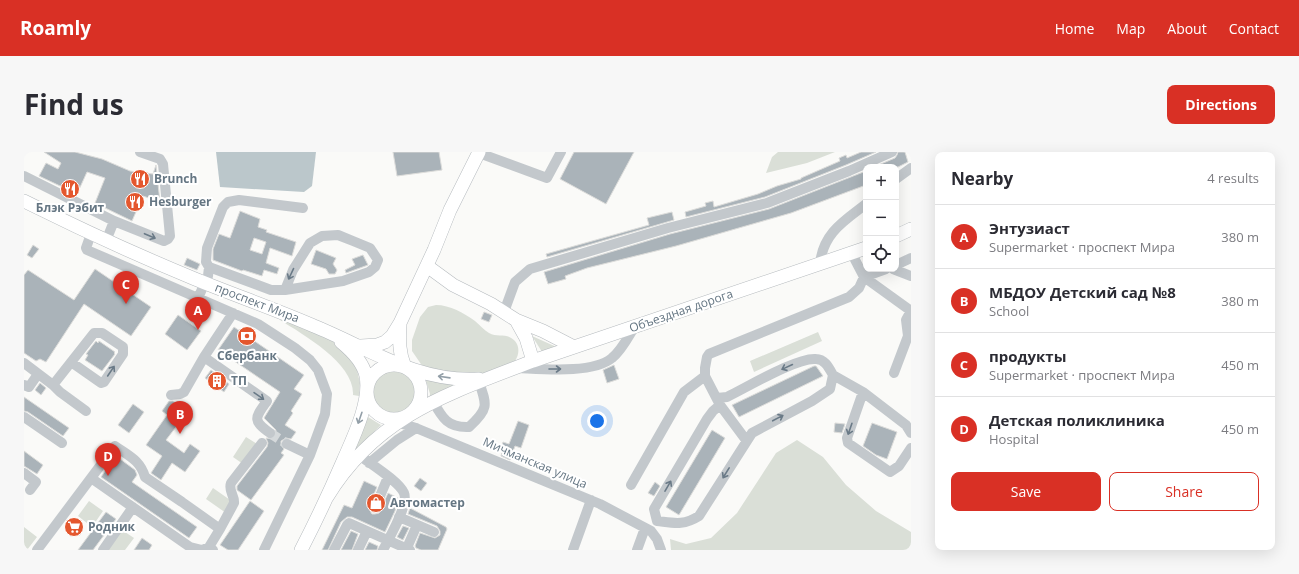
<!DOCTYPE html>
<meta charset="utf-8">
<style>
body{margin:0;font-family:"Open Sans",sans-serif;background:#f7f7f7;color:#2b2b33}
.controls{position:absolute;right:12px;top:12px;display:grid;overflow:hidden;border-radius:8px;box-shadow:0 4px 16px #0002}
.controls button{width:36px;height:36px;display:grid;place-items:center;padding:0;border:0;border-bottom:1px solid #e1e1e2;background:#fff;color:#2b2b33;font:20px sans-serif}
.you{position:absolute;left:573px;top:269px;width:14px;height:14px;margin:-10px;border:3px solid #fff;border-radius:50%;background:#1a73e8;box-shadow:0 0 0 6px #1a73e833}
.badge{display:grid;place-items:center;width:26px;height:26px;border-radius:50%;background:#d93025;color:#fff;font-size:13px;font-weight:700}
.pin{position:absolute;translate:-50% -33px;filter:drop-shadow(0 1px 2px #0008)}
.pin::after{content:'';position:absolute;top:21px;width:14px;height:12px;background:inherit;clip-path:polygon(0 0,100% 0,50% 100%)}
.list{margin:0;padding:0;list-style:none}
h2{display:flex;justify-content:space-between;align-items:center;height:52px;margin:0;padding:0 16px;font-size:17px}
h2 small{font-size:13px;font-weight:400;color:#7c7c81}
.list li{display:grid;grid-template-columns:26px 1fr auto;gap:12px;align-items:center;box-sizing:border-box;height:64px;padding:0 16px;border-top:1px solid #e1e1e2}
.list b{display:block;font-size:15px;white-space:nowrap}
.list p{margin:0;font-size:13px;white-space:nowrap;color:#7c7c81}
.list em{font-size:13px;font-style:normal;color:#7c7c81}
.actions{display:flex;gap:8px;padding:12px 16px}
.actions a{flex:1;padding:9px 0;border:1px solid #d93025;border-radius:8px;text-align:center;font-size:14px;color:#d93025}
.actions .main{background:#d93025;color:#fff}
.icon{flex:none;width:22px;height:22px;fill:none;stroke:currentColor;stroke-width:2;stroke-linecap:round;stroke-linejoin:round}
.map{position:relative;flex:none;width:887px;height:398px;overflow:hidden;border-radius:8px}
header{display:flex;align-items:center;gap:24px;box-sizing:border-box;height:56px;padding:0 20px;background:#d93025;color:#fff}
header strong{font-size:19px}
nav{display:flex;gap:22px;margin-inline-start:auto;font-size:14px}
.intro{display:flex;align-items:center;justify-content:space-between;box-sizing:border-box;height:96px;padding:0 24px}
h1{margin:0;font-size:28px}
.button{padding:10px 18px;border-radius:8px;background:#d93025;color:#fff;font-size:14px;font-weight:700}
main{display:flex;gap:24px;padding:0 24px}
aside{flex:1;background:#fff;border-radius:8px;box-shadow:0 4px 16px #0002}
.map>svg:first-child{display:block}
</style>
<header>
<strong>Roamly</strong>
<nav><a>Home</a><a>Map</a><a>About</a><a>Contact</a></nav>
</header>
<div class="intro"><h1>Find us</h1><a class="button">Directions</a></div>
<main>
<div class="map">
<svg width="887" height="398" viewBox="0 0 887 398">
<rect width="100%" height="100%" fill="#fafaf8"/>
<path fill="#dadfd7" d="M754 0H811L783 11 742 21 748 5Z
M412 153C426 153 440 161 451 169 456 173 460 178 465 181 474 186 483 180 491 189 496 195 495 203 491 209L454 224 399 215 388 199V188L396 165 404 155Z
M266 167 313 190 332 214 336 231 335 244 329 243C331 212 280 183 256 168Z
M794 180 798 189 730 220 726 209Z
M508 184 537 197 520 203Z
M347 240a23 23 0 1 1 46 0a23 23 0 1 1-46 0Z
M401 225 438 233 405 248 406 242Z
M344 265 357 273 330 300Z
M222 285 233 292 219 312 209 305Z
M773 288 799 305 822 333 852 359 887 380V398H647L646 387 662 392 687 386 713 361 752 301Z
M189 336 209 350 202 361 182 347Z
M65 349 79 359 68 375 54 364Z
M0 375 13 385 3 398H0Z
M98 378 110 386 101 398H83Z"/>
<path fill="#bbc7cb" d="M192 0H292L288 34 280 40 196 35Z"/>
<path fill="#aab3b9" stroke="#dcdcda" fill-rule="evenodd" d="M20 0H51L78 7 106 19 129 22 132 13 136 50 119 44 108 69 71 51 81 26 63 20 53 42 15 24 22 11 34 17 37 11Z
M369 0H415L418 18 373 24Z
M550 0H610L582 52 536 27Z
M837 0H852L822 13 741 45 662 65 661 60 682 54 681 51 689 49 690 55 734 42 753 34 777 27V26L816 9 815 6 822 3 823 6Z
M874 0H881L884 10 872 16V15H850L871 6 873 3Z
M842 19V33L767 61 652 94 563 116 541 124 542 127 524 132 520 120 646 82 745 57Z
M216 59 236 67 234 75 243 78 242 80 272 90 268 104 246 96 242 111 255 116 253 122 240 118 238 124 219 118 218 119 189 108V97L195 82 206 86ZM230 86 242 90 238 102 226 98Z
M648 60 650 68 523 105 522 102 625 73 623 66Z
M9 93 15 97 8 106 3 103Z
M292 98 312 106 309 112 313 118 311 122H305L302 117 287 112Z
M339 103 344 113 322 121 321 118 331 113 328 107Z
M163 106 176 112 173 118 160 113Z
M71 117 127 155 107 184 60 152 22 210 16 207 12 209 0 201V123L4 118 50 148Z
M460 160 468 163 465 170 457 167Z
M154 163 177 179 163 198 141 182Z
M210 175 280 223 270 237 278 242 267 259 269 261 261 273 272 280 267 287 262 286 257 289V293L260 297 257 301 260 303 227 348 213 338V334L243 295 244 291 242 286 248 287 251 285 252 278 240 266 256 240 194 198Z
M72 189 74 191 75 189 91 200 90 201 91 202 78 219 61 208 64 203 62 202Z
M590 213 595 227 583 231 579 218Z
M790 214H792L799 224 715 265 708 253Z
M187 218 205 232 200 240 181 226Z
M16 231 22 236 17 243 11 238Z
M0 245 45 276 39 284 4 260 0 259Z
M145 249H149L168 263 160 275 155 271 142 288 160 301 166 292 176 299 161 320 148 311 137 328 127 321 138 304 122 293 143 263 138 259Z
M109 252 120 260 105 281 94 273Z
M494 269 505 273 497 296 491 294 486 308 477 304 478 300 476 299 479 290 485 292Z
M811 271 821 272 818 281 810 280Z
M848 271 873 280 863 307 852 303 839 294Z
M688 278 701 286 655 363 642 355Z
M0 299 19 313 13 322 0 314Z
M92 304 111 318 113 323 108 330 173 375 165 386 77 325Z
M396 326 403 331 397 339 390 334Z
M340 329 353 335 345 354V357L348 362H351L355 361 364 341 374 346 371 359 361 380 328 365H323L317 370 304 398H298L320 353 328 356Z
M631 330 636 334 630 344 624 341Z
M226 349 240 359 214 398H204L196 393Z
M386 356 422 375 423 377 414 398H397L392 396 391 394 396 381 411 386 416 383V379L413 374 384 362Z
M82 360 92 367 69 398H54Z
M54 372 56 383 46 384 45 373Z
M379 374 385 376 379 388 373 385Z
M327 379 334 382 328 398H317Z
M118 386 128 393 125 398H110Z
M345 390 354 394 353 398H341Z"/>
<g fill="none" stroke-linecap="round" stroke-linejoin="round">
<path stroke="#d5d9db" stroke-width="10" stroke-dasharray="10 5" stroke-linecap="butt" d="M246 281 263 292"/>
<defs>
<path id="major" d="M0 49C56 77 113 103 171 127 210 143 251 157 290 174 344 196 394 231 455 227
M872 84 887 77
M403 114 429 133 467 152 492 168 519 179 550 195
M492 168 502 186 509 209
M376 172C375 188 375 201 381 215
M337 194 353 193 361 190 368 184 376 171 410 98 426 58 455 0
M343 240a27 27 0 1 1 54 0a27 27 0 1 1-54 0Z
M303 345C353 263 424 242 509 209L842 96
M277 398C292 369 306 339 319 309 329 286 347 250 342 224 339 210 328 199 317 190"/>
</defs>
<use href="#major" stroke="#b5babe" stroke-width="14"/>
<path stroke="#c3c8cc" stroke-width="10" d="M455 1 523 26 537 0
M0 24 90 69 140 89 144 87 146 84 139 12 136 7 116 0
M872 27 887 16
M67 82 62 96 63 98 234 172 271 196 286 208 294 218 303 242 301 262 286 303 240 398
M82 89 90 69
M828 102 840 125 887 159
M796 112C799 81 820 69 842 52
M872 113 887 106
M185 115 247 138H261L319 129 345 120 351 115 354 108 346 96 329 89 314 83 298 84 286 91 269 118 261 138
M869 117 887 124
M174 146 184 124 185 115 182 110 183 96 199 55 204 50 215 48 279 56
M480 160 491 130 506 117 644 76 743 51 825 19 868 0
M180 205 243 249C231 266 228 268 246 281
M0 211 29 233 70 181H78L99 195V202L80 230 77 231 47 210
M494 216C518 217 569 222 588 206 598 198 604 185 611 174
M870 221 884 184 882 168 887 159
M809 223 839 240 882 273 887 281
M0 233 5 235 14 222
M29 233 36 240 62 259
M839 240 823 286 824 291 866 320 875 314 887 296
M147 243 156 242 160 240 180 205 209 161
M693 246 703 245C722 236 773 205 792 207 801 207 805 216 809 223L806 237 788 249 728 281 675 364C659 374 650 371 633 369L630 357 683 267 689 259 696 253
M409 249C418 266 424 276 445 275 465 257 463 253 455 230
M0 265 38 291
M362 267 392 276 576 352 627 379 633 387 637 398
M722 288 696 253 681 224V216L683 205 685 202 825 145 835 136 840 125 862 117
M263 292 286 303
M335 303C345 311 375 329 380 341 385 353 365 386 359 398
M345 311 373 288 392 276
M0 321 12 330 6 338
M607 333 660 240 681 224
M351 356 364 325
M375 365 410 380
M196 377 210 351C211 344 204 339 207 331L238 291
M185 395 196 377 158 350 121 325C116 308 105 304 91 294L67 326 166 395 178 398 185 395 189 398
M13 398 67 326
M79 398 109 355
M310 398 323 373 325 371 386 398
M334 398 343 379
M382 398 393 373
M549 398 567 348
M613 398 621 376"/>
<use href="#major" stroke="#fff" stroke-width="13"/>
</g>
<defs><path id="oneway-shaft" d="M-6 0H5M1.5-3L5.5 0L1.5 3" fill="none" stroke-width="1.6" stroke-linecap="round" stroke-linejoin="round"/></defs>
<g stroke="#6a7a87">
<use href="#oneway-shaft" transform="translate(126 84) rotate(23)"/>
<use href="#oneway-shaft" transform="translate(267 122) rotate(115)"/>
<use href="#oneway-shaft" transform="translate(763 215) rotate(155)"/>
<use href="#oneway-shaft" transform="translate(531 217)"/>
<use href="#oneway-shaft" transform="translate(87 219) rotate(-56)"/>
<use href="#oneway-shaft" transform="translate(235 244) rotate(35)"/>
<use href="#oneway-shaft" transform="translate(754 266) rotate(-28)"/>
<use href="#oneway-shaft" transform="translate(826 277) rotate(109)"/>
<use href="#oneway-shaft" transform="translate(702 321) rotate(122)"/>
<use href="#oneway-shaft" transform="translate(644 334) rotate(-60)"/>
</g>
<g stroke="#939fa8">
<use href="#oneway-shaft" transform="translate(420 225) rotate(-172)"/>
<use href="#oneway-shaft" transform="translate(336 266) rotate(109)"/>
</g>
<defs>
<symbol id="restaurant-disc" viewBox="-11 -11 22 22"><circle r="9.5" fill="#e4572e" stroke="#fff"/><path d="M-5-6h1v4h1v-4h1v4h1v-4h1v5L-1.5 .5V6h-2V.5L-5-1ZM5-6V6H3V1.5H1.5Q1.5-4 5-6Z" fill="#fff"/></symbol>
<symbol id="bank-disc" viewBox="-11 -11 22 22"><circle r="9.5" fill="#e4572e" stroke="#fff"/><path d="M-6-4H6V4H-6ZM0-2.3a2.3 2.3 0 1 0 0 4.6a2.3 2.3 0 1 0 0-4.6Z" fill="#fff"/></symbol>
<symbol id="building-disc" viewBox="-11 -11 22 22"><circle r="9.5" fill="#e4572e" stroke="#fff"/><path d="M-4-6H4V6H1V3H-1V6H-4ZM-2.5-4.3h1.7v1.8h-1.7ZM.8-4.3h1.7v1.8H.8ZM-2.5-1h1.7V.8h-1.7ZM.8-1h1.7V.8H.8Z" fill="#fff"/></symbol>
<symbol id="shop-disc" viewBox="-11 -11 22 22"><circle r="9.5" fill="#e4572e" stroke="#fff"/><path d="M-5-2.5h2.3a2.7 3.5 0 0 1 5.4 0H5L5.5 6h-11ZM-1.5-2.5h3a1.5 2.3 0 0 0-3 0Z" fill="#fff"/></symbol>
<symbol id="supermarket-disc" viewBox="-11 -11 22 22"><circle r="9.5" fill="#e4572e" stroke="#fff"/><path d="M-6-5.5h2.5l.6 2H6L4.5 2H-2.5L-4.4-4H-6ZM-1.5 3.2a1.3 1.3 0 1 0 .1 0ZM3 3.2a1.3 1.3 0 1 0 .1 0Z" fill="#fff"/></symbol>
</defs>
<g fill-rule="evenodd">
<use href="#restaurant-disc" x="105" y="16" width="22" height="22"/>
<use href="#restaurant-disc" x="35" y="26" width="22" height="22"/>
<use href="#restaurant-disc" x="100" y="39" width="22" height="22"/>
<use href="#bank-disc" x="212" y="173" width="22" height="22"/>
<use href="#building-disc" x="182" y="218" width="22" height="22"/>
<use href="#shop-disc" x="341" y="340" width="22" height="22"/>
<use href="#supermarket-disc" x="39" y="364" width="22" height="22"/>
</g>
<g text-anchor="middle" stroke-width="4" stroke-linejoin="round" paint-order="stroke">
<g font-size="12" font-weight="bold" fill="#657683" stroke="#fff" text-anchor="start">
<text x="130" y="31">Brunch</text>
<text x="125" y="54">Hesburger</text>
<text x="46" y="60" text-anchor="middle">Блэк Рэбит</text>
<text x="223" y="208" text-anchor="middle">Сбербанк</text>
<text x="207" y="233">ТП</text>
<text x="366" y="355">Автомастер</text>
<text x="64" y="379">Родник</text>
</g>
<g font-size="12" fill="#657683" stroke="#fff">
<text transform="translate(233 151) rotate(21)" y="4">проспект Мира</text>
<text transform="translate(657 159) rotate(-19)" y="4">Объездная дорога</text>
<text transform="translate(511 311) rotate(23)" y="4">Мичманская улица</text>
</g>
</g>
</svg>
<div class="controls">
<button>+</button>
<button>−</button>
<button><svg class="icon" aria-label="locate" viewBox="0 0 24 24"><circle cx="12" cy="12" r="6"/><path d="M12 2v4M12 18v4M2 12h4M18 12h4"/></svg></button>
</div>
<div class="you"></div>
<div class="pin badge" style="left:174px;top:178px">A</div>
<div class="pin badge" style="left:156px;top:282px">B</div>
<div class="pin badge" style="left:102px;top:152px">C</div>
<div class="pin badge" style="left:84px;top:324px">D</div>
</div>
<aside>
<h2>Nearby<small>4 results</small></h2>
<ul class="list">
<li><span class="badge">A</span><div><b>Энтузиаст</b><p>Supermarket · проспект Мира</p></div><em>380 m</em></li>
<li><span class="badge">B</span><div><b>МБДОУ Детский сад №8</b><p>School</p></div><em>380 m</em></li>
<li><span class="badge">C</span><div><b>продукты</b><p>Supermarket · проспект Мира</p></div><em>450 m</em></li>
<li><span class="badge">D</span><div><b>Детская поликлиника</b><p>Hospital</p></div><em>450 m</em></li>
</ul>
<div class="actions"><a class="main">Save</a><a>Share</a></div>
</aside>
</main>
